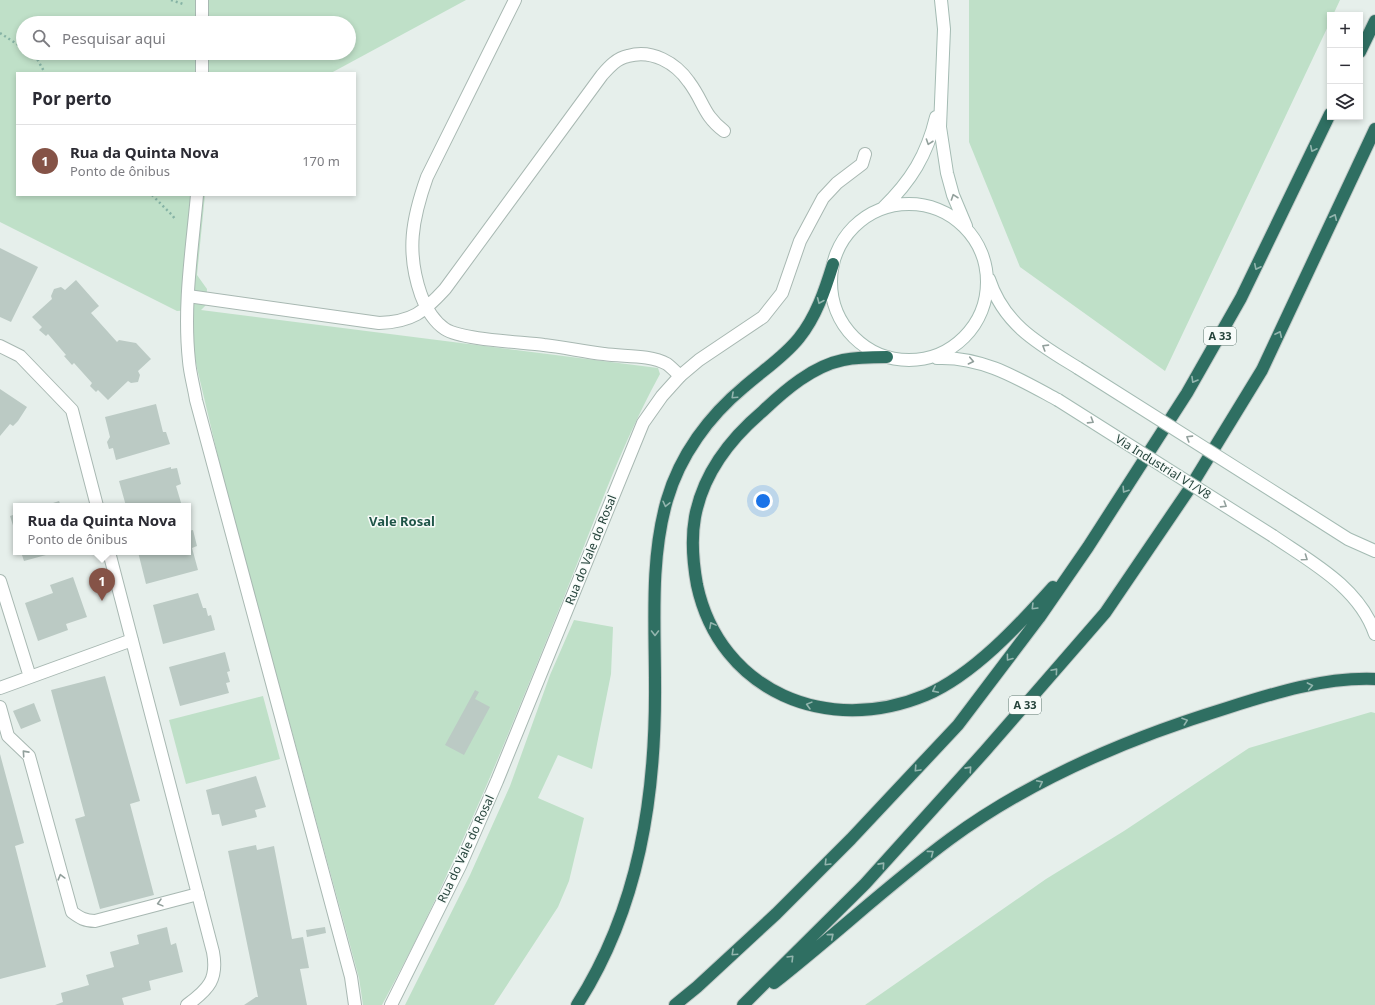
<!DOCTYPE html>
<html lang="pt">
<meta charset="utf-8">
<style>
body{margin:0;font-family:"Noto Sans",sans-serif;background:#f2f2f3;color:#2b2b33}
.controls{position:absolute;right:12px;top:12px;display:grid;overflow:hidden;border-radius:0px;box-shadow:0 2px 6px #0003}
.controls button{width:36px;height:36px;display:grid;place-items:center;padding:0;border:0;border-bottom:1px solid #e1e1e2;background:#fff;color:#2b2b33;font:20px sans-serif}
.you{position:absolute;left:763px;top:501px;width:14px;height:14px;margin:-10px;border:3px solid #fff;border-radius:50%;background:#1a73e8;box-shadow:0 0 0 6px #1a73e833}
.badge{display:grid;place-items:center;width:26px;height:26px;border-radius:50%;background:#855347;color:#fff;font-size:13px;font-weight:700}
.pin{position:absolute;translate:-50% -33px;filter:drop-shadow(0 1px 2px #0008)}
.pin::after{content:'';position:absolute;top:21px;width:14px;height:12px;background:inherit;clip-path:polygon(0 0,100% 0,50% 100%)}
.popup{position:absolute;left:13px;top:503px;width:178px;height:52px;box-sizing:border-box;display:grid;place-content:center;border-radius:0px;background:#fff;filter:drop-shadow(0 1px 3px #0005);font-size:13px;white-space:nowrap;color:#7c7c81}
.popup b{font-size:15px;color:#2b2b33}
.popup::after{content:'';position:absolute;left:50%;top:100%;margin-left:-8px;border:8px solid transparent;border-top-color:#fff}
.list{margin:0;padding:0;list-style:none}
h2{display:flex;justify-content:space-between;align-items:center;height:52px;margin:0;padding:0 16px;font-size:17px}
h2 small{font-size:13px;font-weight:400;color:#7c7c81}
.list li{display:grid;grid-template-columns:26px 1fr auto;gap:12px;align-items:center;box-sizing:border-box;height:72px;padding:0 16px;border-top:1px solid #e1e1e2}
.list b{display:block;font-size:15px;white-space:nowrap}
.list p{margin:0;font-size:13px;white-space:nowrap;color:#7c7c81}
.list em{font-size:13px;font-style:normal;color:#7c7c81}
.icon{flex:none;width:22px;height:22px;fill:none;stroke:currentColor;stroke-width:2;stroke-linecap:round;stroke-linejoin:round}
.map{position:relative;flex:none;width:1375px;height:1005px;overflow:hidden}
.search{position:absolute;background:#fff;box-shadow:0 2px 6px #0003;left:16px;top:16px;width:340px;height:44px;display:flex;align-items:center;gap:10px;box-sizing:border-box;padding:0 14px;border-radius:22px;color:#7c7c81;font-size:15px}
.panel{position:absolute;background:#fff;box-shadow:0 2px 6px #0003;left:16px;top:72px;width:340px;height:124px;border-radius:0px}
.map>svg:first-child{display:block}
</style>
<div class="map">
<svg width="1375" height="1005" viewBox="0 0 1375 1005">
<rect width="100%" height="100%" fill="#e6efeb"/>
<path fill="#bfe0c8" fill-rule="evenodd" d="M0 0H466L331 73H17V195H205L197 275 207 289 206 305 201 310 658 368 660 374C621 445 594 522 564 597 508 735 453 874 382 1005H363L359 978 224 482 197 368 193 346 194 310 177 311 0 222ZM23 23H349V53H23Z
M969 0H1340L1333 15H1330V22L1165 371 1020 267 969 142Z
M574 620 613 627 611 674 592 769 558 755 538 798 584 818 569 881 558 907 494 1005H405L470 875 510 786 550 675Z
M263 696 280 759 186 784 169 720Z
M1371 712 1375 713V1005H865L1046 879 1124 831 1249 748Z"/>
<path fill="#bbcac4" d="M0 248 38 267 11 322 0 317Z
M76 280 99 306 91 313 117 342 119 340 136 343 151 359 138 371 140 375 138 382 131 383 128 381 108 400 98 390 96 392 90 386 92 383 74 363 72 365 64 356 66 355 48 334 46 336 39 330 42 327 32 317 52 299 51 296 54 289 61 287 65 290Z
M0 389 27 407 18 421 13 426 10 424 0 436Z
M156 404 163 432H166L170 444 116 460 113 448 109 449 107 442 110 437 105 417Z
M171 467V469L177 468 181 484 176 486 182 506H126L119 481Z
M59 501 61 506H44Z
M16 514V535L10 516Z
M193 530 197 546 192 548 198 570 146 584 138 552H188V531Z
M21 552H57L24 561Z
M73 577 87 617 66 624 68 630 38 641 25 603 53 593 50 585Z
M198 593 203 608H206L208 616 211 615 215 630 163 644 153 605Z
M225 652 230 671 227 672 230 682 226 683 229 693 180 706 169 667Z
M105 676 140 801 130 804 154 895 100 909 75 819 85 816 51 690Z
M475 690 479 692 475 699 490 707 464 755 445 745Z
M34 703 41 721 21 729 13 711Z
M0 754 24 843 15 846 46 967 0 979Z
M256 776 266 807 255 810 257 817 222 826 219 814 212 815 206 790Z
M256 845 257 850 274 846 292 939 303 937 309 968 300 969 307 1005H244L256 997H258L228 851Z
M167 927 171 945 176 943 183 972 149 981 151 990 122 998 124 1005H55L63 1002 61 993 89 985 86 975 114 967 110 952 139 944 137 935Z
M325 927 326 933 307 937 306 930Z"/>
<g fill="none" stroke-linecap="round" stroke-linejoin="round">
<defs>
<path id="service" d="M515 0 427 177C412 219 406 252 421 295 426 308 433 321 445 329 462 340 522 342 544 345 564 347 584 352 604 354 623 357 649 354 667 364 671 367 676 372 680 376
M188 296 379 323C412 322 424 312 445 289L602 75C609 67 617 58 628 56 652 49 676 63 689 82 704 102 703 115 724 131
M0 707 8 736 29 756 72 912C80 918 85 921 95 921L198 894"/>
<path id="minor" d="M202 23V0
M202 53V73
M197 195C192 250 183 306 189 361 190 374 194 387 196 400L351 977 355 1005
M0 346 20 356 72 410 97 506
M109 552 213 952C218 979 209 989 187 1005
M0 581 30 677
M0 688 132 640
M391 1005 460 866 497 781 643 423 662 396 680 376 699 360 763 317 782 293 800 241 823 198 837 183 862 164 865 154"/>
<path id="secondary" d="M941 0 944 29 940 127 947 173 953 195 966 226
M831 282a78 78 0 1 1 156 0a78 78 0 1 1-156 0Z
M883 208C911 181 927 155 936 117
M989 279C1004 325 1039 344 1078 368
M937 358C982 356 1019 379 1058 400
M1293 504 1348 539 1375 551
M1273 536C1311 562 1359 587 1375 634"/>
<path id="motorway" d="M1360 52 1375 21
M887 357C873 357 858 357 843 360 813 366 785 390 763 411 731 438 703 474 695 517 691 539 693 563 697 585 720 692 828 736 926 695 973 675 1019 625 1053 587
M774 983C834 936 889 884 950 839 1033 778 1129 738 1227 708 1274 693 1325 677 1375 679
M577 1005C639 908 656 797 655 683 655 623 650 559 667 500 680 455 709 416 744 387 762 371 784 357 799 338 816 317 825 290 833 264
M675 1005 697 987 776 914 851 839 958 725 1039 618 1088 547 1187 393 1241 298 1330 114
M743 1005 865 884 985 751 1105 613 1188 491 1262 370 1375 129"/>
</defs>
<use href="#service" stroke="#a8b8b2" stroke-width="14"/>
<use href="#minor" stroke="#a8b8b2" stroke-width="14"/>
<use href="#secondary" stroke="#a4bbb3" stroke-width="14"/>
<use href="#motorway" stroke="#c2cac8" stroke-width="14"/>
<path stroke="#86b3a5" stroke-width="2.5" stroke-dasharray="2 3" stroke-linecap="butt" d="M171 0 183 4
M0 33 23 48
M30 53 36 57 45 73
M152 195 172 215 175 219"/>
<use href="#service" stroke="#fff" stroke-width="12"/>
<use href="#minor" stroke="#fff" stroke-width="12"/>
<use href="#secondary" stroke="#fff" stroke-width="12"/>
<use href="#motorway" stroke="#2f6f62" stroke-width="12"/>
<defs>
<path id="secondary-bridge" d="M1078 368 1293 504
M1058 400 1273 536"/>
</defs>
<use href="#secondary-bridge" stroke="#a4bbb3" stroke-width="14" stroke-linecap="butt"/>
<use href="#secondary-bridge" stroke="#fff" stroke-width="12"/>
</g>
<defs><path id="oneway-chevron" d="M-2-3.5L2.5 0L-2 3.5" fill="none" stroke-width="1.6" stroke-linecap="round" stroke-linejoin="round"/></defs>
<g stroke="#92a09c">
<use href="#oneway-chevron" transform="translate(929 142) rotate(109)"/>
<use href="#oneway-chevron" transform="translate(954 197) rotate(-109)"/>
<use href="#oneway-chevron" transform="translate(1045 347) rotate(-148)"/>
<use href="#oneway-chevron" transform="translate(971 361) rotate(12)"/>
<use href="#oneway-chevron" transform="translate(1091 421) rotate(32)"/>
<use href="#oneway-chevron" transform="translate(1189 438) rotate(-148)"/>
<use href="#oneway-chevron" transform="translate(1224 505) rotate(32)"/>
<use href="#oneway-chevron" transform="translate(1305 558) rotate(35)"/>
<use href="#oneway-chevron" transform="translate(25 753) rotate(-132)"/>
<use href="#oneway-chevron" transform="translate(61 877) rotate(-105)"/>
<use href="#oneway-chevron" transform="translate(160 903) rotate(165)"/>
</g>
<g stroke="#93b5ae">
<use href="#oneway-chevron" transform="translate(1313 149) rotate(116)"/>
<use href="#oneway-chevron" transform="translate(1334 217) rotate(-65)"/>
<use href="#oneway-chevron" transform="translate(1257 267) rotate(116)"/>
<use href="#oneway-chevron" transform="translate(820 301) rotate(113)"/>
<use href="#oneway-chevron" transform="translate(1279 334) rotate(-65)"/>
<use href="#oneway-chevron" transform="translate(1194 380) rotate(120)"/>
<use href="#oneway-chevron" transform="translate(734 396) rotate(137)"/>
<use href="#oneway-chevron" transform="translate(1125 490) rotate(123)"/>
<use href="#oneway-chevron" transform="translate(666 504) rotate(103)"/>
<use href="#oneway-chevron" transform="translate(1034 607) rotate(135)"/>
<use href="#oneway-chevron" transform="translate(712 625) rotate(-118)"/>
<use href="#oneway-chevron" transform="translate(655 633) rotate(90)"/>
<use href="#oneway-chevron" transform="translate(1009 658) rotate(127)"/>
<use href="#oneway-chevron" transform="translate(1055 671) rotate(-49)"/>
<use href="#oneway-chevron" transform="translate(1310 686) rotate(-11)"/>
<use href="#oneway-chevron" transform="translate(935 690) rotate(153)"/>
<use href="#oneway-chevron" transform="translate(809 705) rotate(-165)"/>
<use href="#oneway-chevron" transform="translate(1185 721) rotate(-19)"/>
<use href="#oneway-chevron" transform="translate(917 769) rotate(133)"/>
<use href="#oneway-chevron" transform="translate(969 769) rotate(-48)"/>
<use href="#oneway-chevron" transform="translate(1040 783) rotate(-27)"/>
<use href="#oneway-chevron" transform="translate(931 853) rotate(-37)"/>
<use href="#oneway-chevron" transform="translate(827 863) rotate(135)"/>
<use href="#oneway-chevron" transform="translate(882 865) rotate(-48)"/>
<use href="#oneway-chevron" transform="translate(831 936) rotate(-40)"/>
<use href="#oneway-chevron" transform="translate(734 953) rotate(137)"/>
<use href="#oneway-chevron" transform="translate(791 958) rotate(-45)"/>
</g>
<g text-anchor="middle" stroke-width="3" stroke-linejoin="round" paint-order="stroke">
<g fill="#f7fbf9" stroke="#637a73" stroke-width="1">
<rect x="1204" y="327" width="32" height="18" rx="3"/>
<rect x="1009" y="696" width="32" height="18" rx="3"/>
</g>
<g font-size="11" font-weight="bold" fill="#24423a">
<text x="1220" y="340">A 33</text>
<text x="1025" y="709">A 33</text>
</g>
<g font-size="12" fill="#24423a" stroke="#f7fbf9">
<text transform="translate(1163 467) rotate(32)" y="4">Via Industrial V1/V8</text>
<text transform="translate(591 550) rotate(-68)" y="4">Rua do Vale do Rosal</text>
<text transform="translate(466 849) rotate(-65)" y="4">Rua do Vale do Rosal</text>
</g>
<g font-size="13" font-weight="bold" fill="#1f5548" stroke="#f7fbf9">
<text x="402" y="526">Vale Rosal</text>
</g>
</g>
</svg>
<div class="controls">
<button>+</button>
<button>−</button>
<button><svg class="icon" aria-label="layers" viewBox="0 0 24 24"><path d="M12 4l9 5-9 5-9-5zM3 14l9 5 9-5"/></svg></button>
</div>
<div class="you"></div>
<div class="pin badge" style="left:102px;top:601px">1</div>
<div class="popup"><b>Rua da Quinta Nova</b>Ponto de ônibus</div>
<div class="search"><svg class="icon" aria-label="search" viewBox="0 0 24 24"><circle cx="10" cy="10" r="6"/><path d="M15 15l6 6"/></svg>Pesquisar aqui</div>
<section class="panel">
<h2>Por perto<small></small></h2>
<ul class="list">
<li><span class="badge">1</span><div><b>Rua da Quinta Nova</b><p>Ponto de ônibus</p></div><em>170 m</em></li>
</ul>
</section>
</div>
